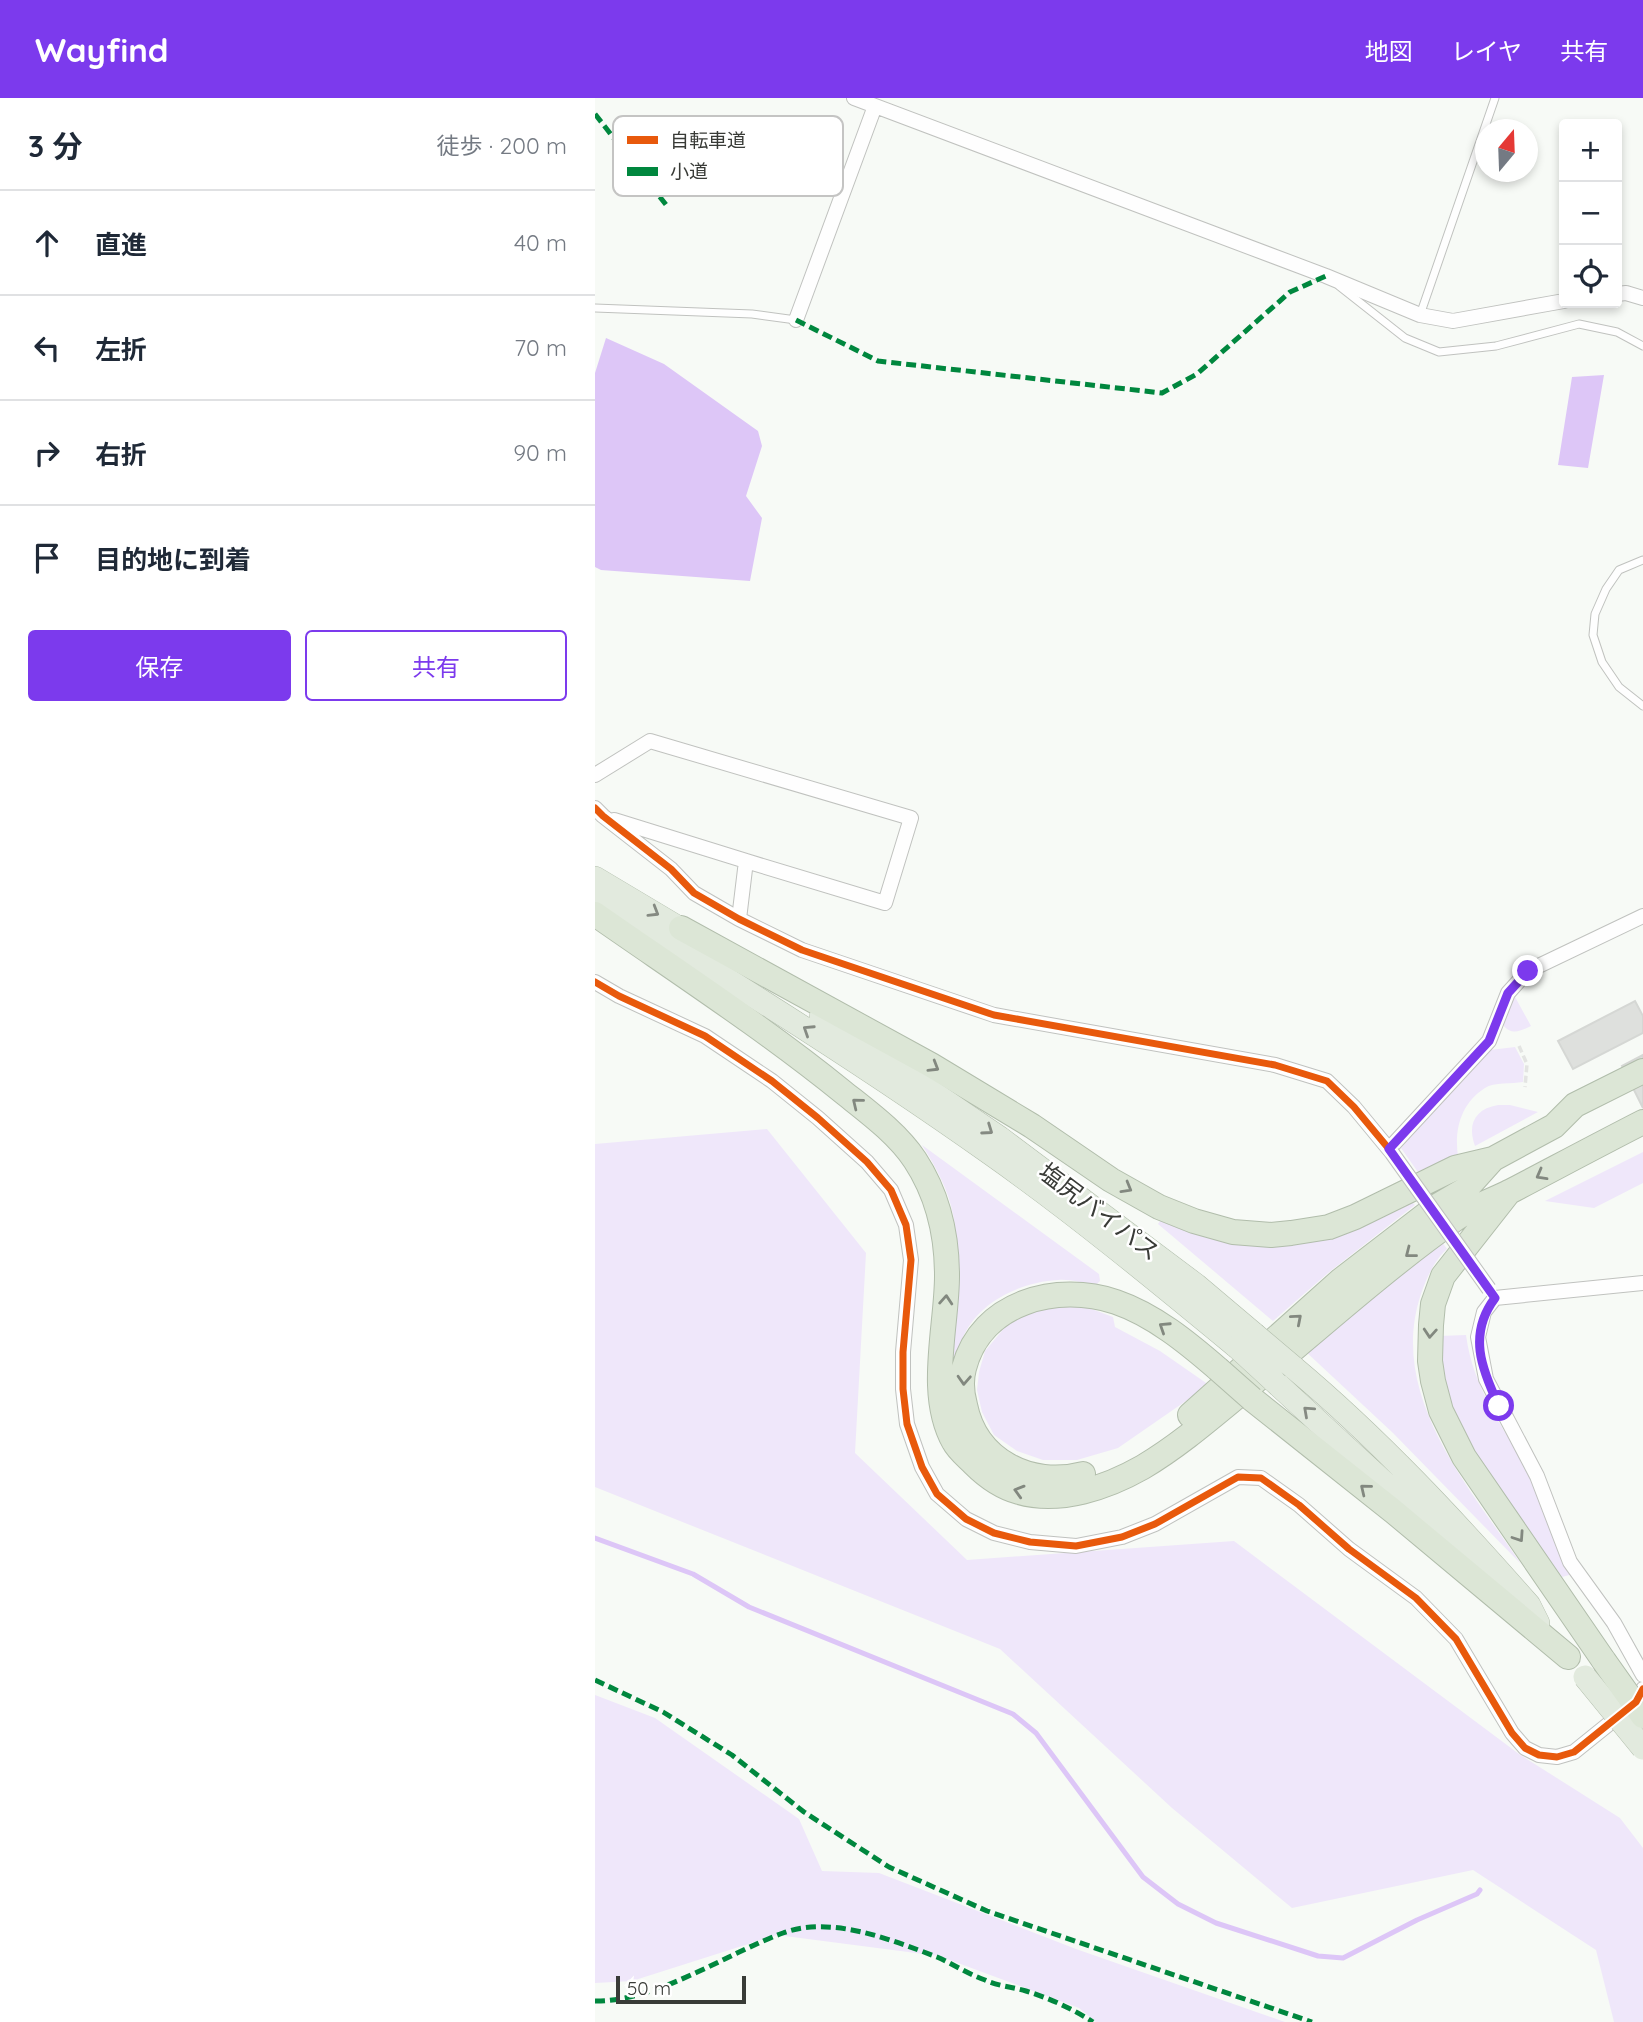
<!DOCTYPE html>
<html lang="ja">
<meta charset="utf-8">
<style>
body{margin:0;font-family:Quicksand,"Noto Sans JP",sans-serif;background:#f2f2f3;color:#1f2937}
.controls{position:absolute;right:21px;top:21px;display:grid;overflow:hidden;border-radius:7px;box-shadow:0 4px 10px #0003}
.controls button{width:63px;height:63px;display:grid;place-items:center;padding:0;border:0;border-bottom:2px solid #e0e1e3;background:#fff;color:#1f2937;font:35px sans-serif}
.compass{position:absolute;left:880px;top:21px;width:63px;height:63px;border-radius:50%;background:#fff;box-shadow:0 4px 10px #0003;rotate:19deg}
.scale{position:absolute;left:21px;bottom:18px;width:130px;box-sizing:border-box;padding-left:7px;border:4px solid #393b37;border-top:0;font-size:19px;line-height:24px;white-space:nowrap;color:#393b37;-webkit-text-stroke:5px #fff;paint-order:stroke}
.stop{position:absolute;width:21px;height:21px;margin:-16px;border:5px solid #7c3aed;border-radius:50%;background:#fff}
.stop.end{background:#7c3aed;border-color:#fff;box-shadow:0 2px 7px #0008}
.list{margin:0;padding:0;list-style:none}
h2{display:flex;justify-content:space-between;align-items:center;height:91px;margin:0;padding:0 28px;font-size:30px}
h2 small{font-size:23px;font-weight:400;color:#747a83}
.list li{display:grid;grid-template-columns:46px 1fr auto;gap:21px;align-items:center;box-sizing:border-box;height:105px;padding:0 28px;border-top:2px solid #e0e1e3}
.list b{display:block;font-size:26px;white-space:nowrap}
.list em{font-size:23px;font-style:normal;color:#747a83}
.actions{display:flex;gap:14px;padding:21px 28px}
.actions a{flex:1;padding:16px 0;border:2px solid #7c3aed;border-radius:7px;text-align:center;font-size:24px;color:#7c3aed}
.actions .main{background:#7c3aed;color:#fff}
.icon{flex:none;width:38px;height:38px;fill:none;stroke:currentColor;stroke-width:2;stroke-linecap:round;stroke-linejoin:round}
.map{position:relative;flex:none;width:1048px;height:1924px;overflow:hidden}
header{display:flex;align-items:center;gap:42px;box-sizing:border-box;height:98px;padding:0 35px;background:#7c3aed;color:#fff}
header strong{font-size:33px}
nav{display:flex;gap:38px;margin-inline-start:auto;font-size:24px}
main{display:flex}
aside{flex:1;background:#fff}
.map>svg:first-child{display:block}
</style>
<header>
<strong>Wayfind</strong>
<nav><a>地図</a><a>レイヤ</a><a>共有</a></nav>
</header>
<main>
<aside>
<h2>3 分<small>徒歩 · 200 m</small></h2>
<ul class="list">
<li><svg class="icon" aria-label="ahead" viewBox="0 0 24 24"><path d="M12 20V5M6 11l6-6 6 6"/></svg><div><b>直進</b></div><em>40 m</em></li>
<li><svg class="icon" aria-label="left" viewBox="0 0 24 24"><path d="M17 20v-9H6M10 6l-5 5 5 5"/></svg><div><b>左折</b></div><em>70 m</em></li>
<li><svg class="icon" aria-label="right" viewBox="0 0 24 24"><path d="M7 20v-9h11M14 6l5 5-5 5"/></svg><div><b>右折</b></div><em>90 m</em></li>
<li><svg class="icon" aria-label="arrive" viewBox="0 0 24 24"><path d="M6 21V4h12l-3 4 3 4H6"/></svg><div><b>目的地に到着</b></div></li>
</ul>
<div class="actions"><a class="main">保存</a><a>共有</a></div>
</aside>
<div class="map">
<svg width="1048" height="1924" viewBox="0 0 1048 1924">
<rect width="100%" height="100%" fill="#f7faf6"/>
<path fill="#efe7fa" d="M919 897 936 928C925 933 917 938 908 927Z
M920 949 929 966 928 984C917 986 899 984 890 990 866 1005 859 1032 863 1058L825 1077 806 1050 889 958 895 952Z
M903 1007H915L943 1014 880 1048C872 1026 880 1011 903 1007Z
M172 1031 271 1155 260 1355 372 1462 639 1443 924 1656 1025 1720 1048 1750V1924H1019L1001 1852 878 1772 697 1810 577 1710 405 1551 0 1389V1046Z
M327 1047 504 1176 505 1183 501 1187C489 1185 475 1181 463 1182 425 1184 381 1205 367 1242 364 1250 363 1260 361 1269L352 1267C356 1221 367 1160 358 1116 353 1091 341 1069 327 1047Z
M1048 1054V1085L999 1110 950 1103Z
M816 1103 820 1107 733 1175 678 1223 563 1126 565 1123 579 1125 616 1139Z
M847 1144 852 1151C840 1161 831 1181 826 1196 792 1297 874 1389 926 1466L798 1335 709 1252Z
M472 1206 494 1210 518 1219 520 1229 565 1253 614 1287 523 1350 482 1362H448L422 1353 399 1337 387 1314 382 1292 384 1274 390 1253 411 1228 438 1211Z
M871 1237C879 1296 912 1331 937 1383 952 1413 964 1445 978 1476L967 1479C918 1410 843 1327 844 1238Z
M0 1597 60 1620 204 1721 227 1773 284 1775 481 1851 690 1924H501L484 1910 344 1858 182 1837 37 1883 0 1885Z"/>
<path fill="#ddc6f7" d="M11 240 69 266 163 333 167 348 151 398 167 420 155 483 6 472 0 469V275Z
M1009 277 993 370 963 367 977 279Z"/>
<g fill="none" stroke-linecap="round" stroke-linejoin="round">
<path stroke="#ddc6f7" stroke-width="5" d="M0 1440 98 1476 154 1509 418 1616 441 1635 548 1779 583 1806 621 1825 723 1858 748 1860 822 1822 882 1796 885 1792"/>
</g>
<path fill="#dee0dd" stroke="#d5d7d4" stroke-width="2" d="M1040 903 1048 918V935L978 971 963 943Z
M1048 957V1010L1027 968Z"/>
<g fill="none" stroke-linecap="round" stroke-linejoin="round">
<defs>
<path id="service" d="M744 188 810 240 844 254 901 248 984 226 1022 234 1048 248
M0 210 157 216 201 222
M825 217 900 0
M1048 462 1024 472 1011 491 1000 516 998 537 1007 564 1024 589 1048 608"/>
<path id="minor" d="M259 0 731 178 825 217 858 223 969 203
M1022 196 1031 195 1048 200
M201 222 280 8
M0 677 55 643 316 720 290 805 151 763
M0 710 8 718 76 771 99 795 144 821 207 852 399 917 680 967 732 983 759 1009 797 1055
M19 722 151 763 144 821
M0 884 24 898 110 938 177 983 223 1020 272 1064 296 1092 311 1127 316 1162 308 1254V1291L312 1326 327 1369 342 1396 371 1421 399 1435 435 1444 481 1448 527 1439 560 1426 643 1379 666 1380 704 1407 754 1451 821 1500 861 1541 917 1635 930 1650 944 1657 962 1659 979 1654 1041 1604 1048 1591
M794 1051 894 943 913 895 933 873 1048 818
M1048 1185 900 1200 889 1214 883 1239 891 1281 942 1378 975 1464 1019 1525 1048 1577"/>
<path id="trunk" d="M0 780 99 839
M0 800C134 881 268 965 396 1056 481 1116 562 1183 642 1249
M226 919 405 1040 601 1187 659 1236
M698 1269C784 1341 860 1423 934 1507L943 1525
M678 1282 884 1472"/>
<path id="motorway" d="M0 816C83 874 169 930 248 994 273 1014 302 1035 320 1062 343 1097 352 1136 352 1178 352 1229 332 1296 359 1344 363 1352 372 1359 379 1366 392 1379 406 1389 424 1394 465 1406 513 1389 548 1369 585 1347 618 1318 651 1291 720 1234 786 1174 859 1122 879 1107 898 1103 920 1091 962 1069 1005 1046 1048 1024
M86 830 336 967 437 1028 516 1082 564 1109 599 1123 638 1134 676 1137 696 1135 734 1129 760 1119 860 1070 898 1061 959 1028 980 1007 1048 973
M914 1094 848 1178 838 1206 836 1227 835 1263 838 1283 846 1313 869 1359 1009 1563
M657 1301 798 1413 973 1559
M595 1317 746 1182 842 1108 871 1091 898 1061
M488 1376C435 1390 381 1362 370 1307 367 1296 366 1281 369 1270 386 1204 462 1184 521 1204 559 1217 593 1245 623 1271"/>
</defs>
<use href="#service" stroke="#c0c2bf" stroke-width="9"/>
<use href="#minor" stroke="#c0c2bf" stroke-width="16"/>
<use href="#trunk" stroke="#b1bdab" stroke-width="24"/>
<use href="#motorway" stroke="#b1bdab" stroke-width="26"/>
<path stroke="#e3e4e2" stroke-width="3.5" stroke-dasharray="7 3.5" stroke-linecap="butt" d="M924 948 932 966 930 989"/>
<use href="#service" stroke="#fefefe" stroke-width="7"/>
<use href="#minor" stroke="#fefefe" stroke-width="14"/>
<use href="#trunk" stroke="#e2eade" stroke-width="23"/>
<use href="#motorway" stroke="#dce6d6" stroke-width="24"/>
<defs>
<path id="minor-bridge" d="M797 1055 894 1191"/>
<path id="trunk-bridge" d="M659 1236 698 1269
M642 1249 678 1282
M990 1579 1048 1650"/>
<path id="motorway-bridge" d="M623 1271 657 1301
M1009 1563 1048 1618"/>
</defs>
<use href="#minor-bridge" stroke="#c0c2bf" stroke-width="16" stroke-linecap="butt"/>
<use href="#trunk-bridge" stroke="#b1bdab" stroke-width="24" stroke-linecap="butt"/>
<use href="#motorway-bridge" stroke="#b1bdab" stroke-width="26" stroke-linecap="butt"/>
<use href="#minor-bridge" stroke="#fefefe" stroke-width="14"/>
<use href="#trunk-bridge" stroke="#e2eade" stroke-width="23"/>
<use href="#motorway-bridge" stroke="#dce6d6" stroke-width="24"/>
<path stroke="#00873e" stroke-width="5" stroke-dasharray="10 5" stroke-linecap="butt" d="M0 16 72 108
M201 222 283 263 567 295 602 276 695 194 731 178
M0 1582 68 1614 137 1657 209 1714 294 1769 392 1813 717 1924
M0 1903C61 1904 133 1855 188 1835 236 1817 297 1842 342 1859 358 1866 373 1876 390 1882 403 1888 417 1889 431 1893 454 1900 478 1911 498 1924"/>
<defs>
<path id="cycleway" d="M0 710 8 718 76 771 99 795 144 821 207 852 399 917 680 967 732 983 759 1009 794 1051 900 1200
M0 884 24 898 110 938 177 983 223 1020 272 1064 296 1092 311 1127 316 1162 308 1254V1291L312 1326 327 1369 342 1396 371 1421 399 1435 435 1444 481 1448 527 1439 560 1426 643 1379 666 1380 704 1407 754 1451 821 1500 861 1541 917 1635 930 1650 944 1657 962 1659 979 1654 1041 1604 1048 1591"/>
</defs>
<use href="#cycleway" stroke="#fff" stroke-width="11"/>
<use href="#cycleway" stroke="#e8590c" stroke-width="7"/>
</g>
<defs><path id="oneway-chevron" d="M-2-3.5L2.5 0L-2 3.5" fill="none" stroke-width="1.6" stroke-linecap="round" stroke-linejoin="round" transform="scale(1.75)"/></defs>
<g stroke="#858a82">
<use href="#oneway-chevron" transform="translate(59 814) rotate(31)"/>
<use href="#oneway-chevron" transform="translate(213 932) rotate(-147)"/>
<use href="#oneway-chevron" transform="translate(393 1032) rotate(35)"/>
<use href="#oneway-chevron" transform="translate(713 1313) rotate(-138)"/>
</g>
<g stroke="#82887f">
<use href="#oneway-chevron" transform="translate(339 969) rotate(31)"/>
<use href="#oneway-chevron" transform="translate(262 1005) rotate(-141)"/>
<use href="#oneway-chevron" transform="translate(946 1077) rotate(151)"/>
<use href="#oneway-chevron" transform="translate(532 1090) rotate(30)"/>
<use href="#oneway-chevron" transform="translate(815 1155) rotate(142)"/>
<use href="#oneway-chevron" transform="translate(351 1202) rotate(-86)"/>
<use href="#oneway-chevron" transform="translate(702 1221) rotate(-41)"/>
<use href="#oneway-chevron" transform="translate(569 1229) rotate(-147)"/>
<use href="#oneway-chevron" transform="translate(835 1235) rotate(94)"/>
<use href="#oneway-chevron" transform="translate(369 1282) rotate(93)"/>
<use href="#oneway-chevron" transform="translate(770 1391) rotate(-141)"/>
<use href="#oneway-chevron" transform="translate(424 1393) rotate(-164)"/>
<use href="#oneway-chevron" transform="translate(924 1439) rotate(56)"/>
</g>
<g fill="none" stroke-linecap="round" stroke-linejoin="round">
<path stroke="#7c3aed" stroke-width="9" d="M904 1308C886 1270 873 1236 900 1200L794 1051 894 943 913 895 933 873"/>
</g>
<g text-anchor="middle" stroke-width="5" stroke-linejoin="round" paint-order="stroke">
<g font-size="24" fill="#393b37" stroke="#fff">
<text transform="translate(504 1114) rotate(37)" y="8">塩尻バイパス</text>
</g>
</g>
<rect x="18" y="18" width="230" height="80" rx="10" fill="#fff" stroke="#c4c4c3" stroke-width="2"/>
<rect x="32" y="38" width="31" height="8" fill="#e8590c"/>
<rect x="32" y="69" width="31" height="9" fill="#00873e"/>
<g font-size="19" fill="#393b37">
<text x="75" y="49">自転車道</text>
<text x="75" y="80">小道</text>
</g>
</svg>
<div class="controls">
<button>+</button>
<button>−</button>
<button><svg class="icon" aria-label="locate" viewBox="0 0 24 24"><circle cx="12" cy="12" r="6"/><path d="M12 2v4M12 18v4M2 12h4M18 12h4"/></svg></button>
</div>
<svg class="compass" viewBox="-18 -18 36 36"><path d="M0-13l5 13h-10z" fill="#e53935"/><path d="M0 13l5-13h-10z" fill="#747a83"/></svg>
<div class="scale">50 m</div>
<div class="stop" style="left:904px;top:1308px"></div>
<div class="stop end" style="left:933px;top:873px"></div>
</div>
</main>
